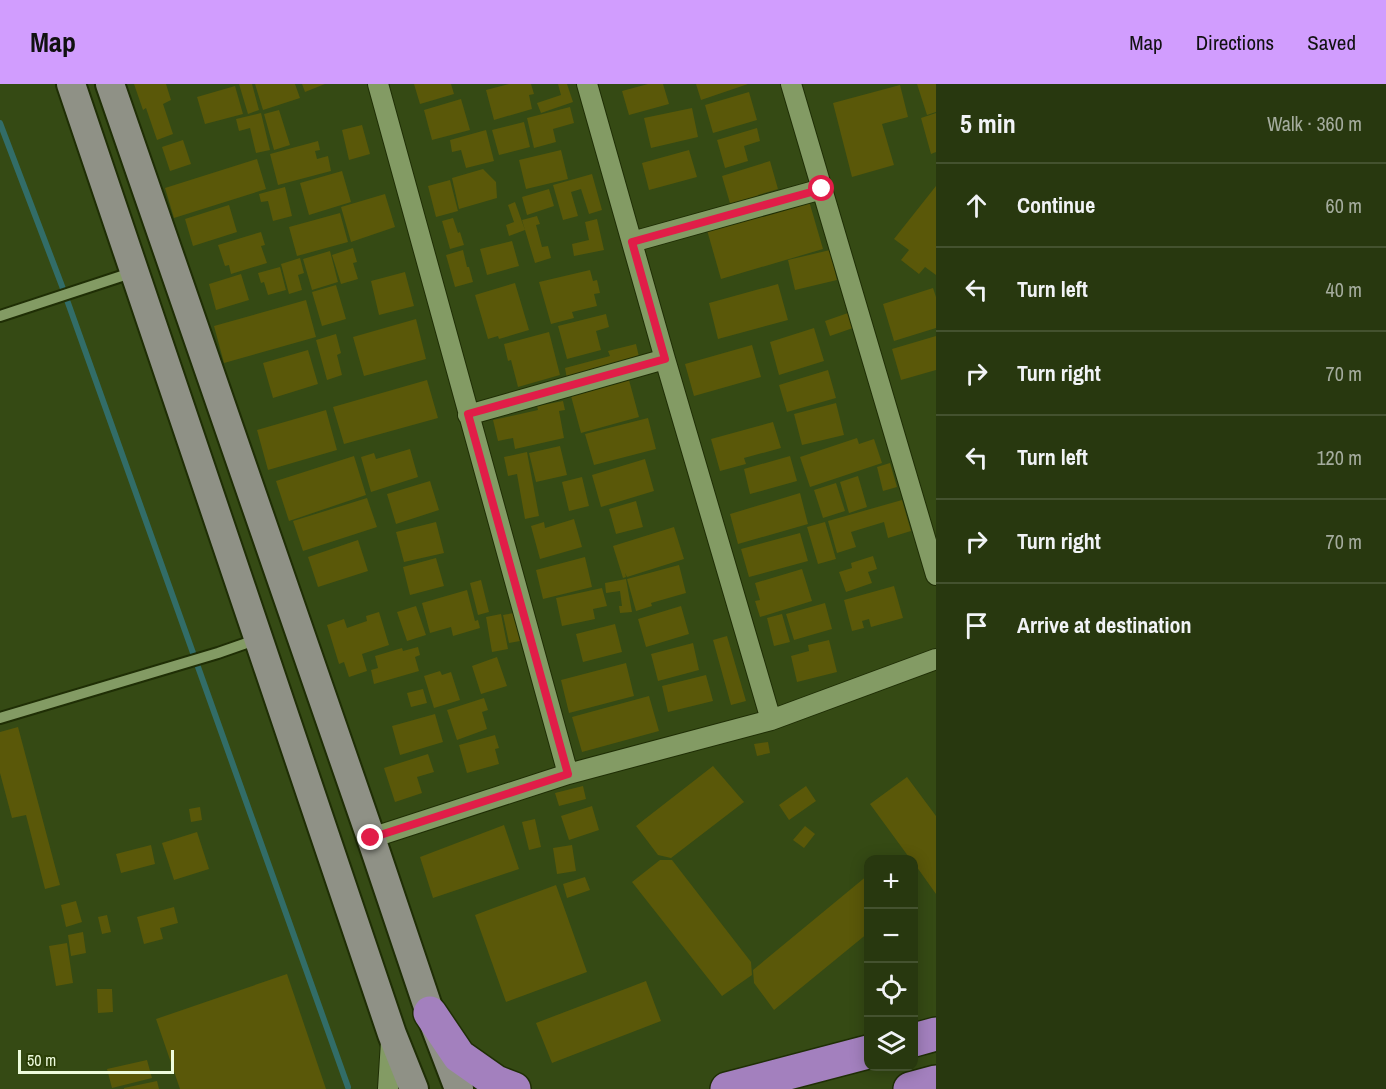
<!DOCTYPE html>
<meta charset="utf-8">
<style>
body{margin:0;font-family:"Archivo Narrow",sans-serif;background:#303f18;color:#f1f3f6}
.controls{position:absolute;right:18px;bottom:18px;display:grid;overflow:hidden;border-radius:12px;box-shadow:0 3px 15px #0003}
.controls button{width:54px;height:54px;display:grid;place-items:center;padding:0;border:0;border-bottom:2px solid #44522f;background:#28380f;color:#f1f3f6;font:30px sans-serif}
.scale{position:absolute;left:18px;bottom:15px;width:156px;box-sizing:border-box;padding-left:6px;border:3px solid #edfbdd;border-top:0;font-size:16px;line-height:21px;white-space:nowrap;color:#edfbdd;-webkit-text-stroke:4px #2b3f07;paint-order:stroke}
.stop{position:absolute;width:18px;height:18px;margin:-14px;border:4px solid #e11d48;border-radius:50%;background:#fff}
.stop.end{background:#e11d48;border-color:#fff;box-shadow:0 2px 6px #0008}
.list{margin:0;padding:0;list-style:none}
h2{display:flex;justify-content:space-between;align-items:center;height:78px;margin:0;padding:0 24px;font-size:26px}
h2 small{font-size:20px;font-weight:400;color:#a5ac9e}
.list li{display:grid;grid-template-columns:39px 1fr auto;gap:18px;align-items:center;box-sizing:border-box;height:84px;padding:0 24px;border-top:2px solid #44522f}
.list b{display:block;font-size:22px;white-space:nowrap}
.list em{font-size:20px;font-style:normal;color:#a5ac9e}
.icon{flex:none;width:33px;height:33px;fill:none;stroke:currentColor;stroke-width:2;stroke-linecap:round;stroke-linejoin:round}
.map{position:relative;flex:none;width:936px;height:1005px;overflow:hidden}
header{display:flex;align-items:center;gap:36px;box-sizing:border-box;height:84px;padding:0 30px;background:#d19dfe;color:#111}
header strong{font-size:28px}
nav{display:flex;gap:33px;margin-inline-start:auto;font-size:21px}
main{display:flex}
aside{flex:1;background:#28380f}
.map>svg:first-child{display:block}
</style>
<header>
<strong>Map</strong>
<nav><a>Map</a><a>Directions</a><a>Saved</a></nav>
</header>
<main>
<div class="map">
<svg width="936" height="1005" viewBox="0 0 936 1005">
<rect width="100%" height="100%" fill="#354a14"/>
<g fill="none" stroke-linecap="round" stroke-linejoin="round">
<path stroke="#326d68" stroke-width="6" d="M0 39 62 202 348 1003"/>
</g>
<path fill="#5a5809" d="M134 0H166L171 16 163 20 173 50 157 56 146 24 143 26Z
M239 0H252L259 26 248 30Z
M255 0H295L300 14 263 26Z
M302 0H325L305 8Z
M414 0H451L454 10 420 20Z
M509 0H531L534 10 529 11 532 25 494 36 486 6Z
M558 0H567L573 18 541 29 537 19 561 11Z
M648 0H663L669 20 629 31 622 7Z
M696 0H748L701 16Z
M917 0H936V28L927 31Z
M900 1 908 33 882 40 894 81 852 93 833 19Z
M235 2 243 30 205 40 197 13Z
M749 8 757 36 713 49 705 21Z
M461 15 470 46 432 56 424 26Z
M570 23 574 39 553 45 556 58 534 64 527 34Z
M692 24 698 53 651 64 644 34Z
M279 26 290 61 274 66 264 30Z
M261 29 270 66 256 69 250 44 239 47 236 35Z
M936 29V68L931 70 921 34Z
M524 38 530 63 499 71 492 46Z
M362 41 370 70 349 76 342 46Z
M757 44 760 57 744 62 748 77 725 84 717 56Z
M486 46 494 77 466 84 461 66 452 68 450 56Z
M183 56 191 80 170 87 162 63Z
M318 57 320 66 315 67 317 75 328 72 331 87 278 101 270 70Z
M561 66 568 95 526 105 519 76Z
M689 66 697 93 649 106 642 79Z
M257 75 266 105 174 134 165 104Z
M770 77 778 105 758 111 760 117 732 126 722 92Z
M483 85 496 98 497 114 459 125 452 94Z
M342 87 351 118 309 131 300 99Z
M592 90 602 126 589 130 581 105 571 108 578 132 563 136 553 101Z
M450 96 458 127 436 133 428 102Z
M936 102V191L925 183 919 190 901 176 909 166 894 155Z
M285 103 292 132 273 137 268 117 261 118 259 110Z
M549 105 554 122 527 131 522 113Z
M385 110 395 143 351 158 341 123Z
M809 117 823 165 721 195 707 146Z
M515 118 525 146 509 152 506 141 514 138 508 121Z
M229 121 237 148 193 162 185 135Z
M340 129 348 158 297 172 289 143Z
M537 132 540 140 536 141 542 163 548 162 551 174 535 179 522 136Z
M453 134 458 149 460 148 464 161 450 165 442 137Z
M597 135 604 166 574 172 572 160 589 156 585 138Z
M261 148 265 161 261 162 267 179 231 190 229 181 225 182 218 161Z
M512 157 519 182 487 191 480 165Z
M353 164 357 178 353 179 358 195 341 200 332 171Z
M463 166 467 183H469L473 198 455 203 446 171Z
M830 166 837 196 795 206 788 176Z
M330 167 338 198 312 206 303 175Z
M300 174 304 189 298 191 302 206 289 210 281 180Z
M280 183 286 206 268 211 264 198 261 199 258 189Z
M590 186 593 197 597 196 600 209 594 210 597 222 572 228 574 234 551 240 539 198Z
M405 188 414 222 379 231 371 197Z
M241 190 249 216 216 226 209 200Z
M515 199 529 246 499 255 498 252 488 255 475 211Z
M778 200 788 236 718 255 709 219Z
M336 201 346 235 322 242 312 208Z
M933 204 936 213V244L894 257 883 220Z
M306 216 316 253 224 279 214 242Z
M848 229 853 244 830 252 825 237Z
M606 230 609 243 596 247 601 266 567 275 558 242Z
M416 235 426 275 364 292 353 253Z
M814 244 824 277 779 291 770 258Z
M549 248 560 291 518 303 511 276 508 277 504 260Z
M336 250 341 269 337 271 342 291 327 296 316 256Z
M936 252V286L901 296 892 265Z
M636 260 640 277 567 295 565 284 610 272 608 267Z
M752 261 761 293 694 312 685 280Z
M308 266 318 300 273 314 263 279Z
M828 286 836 314 787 328 779 301Z
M427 296 438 334 344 360 333 323Z
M629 296 639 333 581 349 571 312Z
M563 317 565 326 559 327 564 354 515 365 513 354 498 357 493 336 538 326 537 322Z
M836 319 844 351 802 361 794 330Z
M326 326 337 366 268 386 257 346Z
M648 334 656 365 594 381 585 350Z
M773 338 781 364 744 374 746 380 720 387 711 355Z
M857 354 859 360 874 355 882 379 810 403 800 373Z
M560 362 567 391 536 398 529 369Z
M410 365 418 393 371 408 361 373 374 369 376 375Z
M527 368 539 432 525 435 517 390 508 392 504 373Z
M354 372 366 411 289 437 276 397Z
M790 372 797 397 750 410 744 385Z
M645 375 654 407 601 423 592 391Z
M890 379 897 403 883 407 877 383Z
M858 392 867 423 849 429 840 398Z
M582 393 589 422 569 427 562 398Z
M430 397 439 426 396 440 387 410Z
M836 399 845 427 823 434 814 406Z
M800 409 808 440 738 460 730 430Z
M367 414 377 443 303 467 293 437Z
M902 416 911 447 888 454 884 438 851 448 856 463 837 469 828 437Z
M636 417 643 443 616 450 609 425Z
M574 435 582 463 540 475 531 442 544 438 545 444Z
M436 438 444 469 404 478 396 448Z
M825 438 836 475 818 480 807 443Z
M674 443 684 475 627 493 625 489 626 493 623 494 613 462Z
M800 449 808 477 749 493 741 465Z
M358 456 368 487 318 503 308 473Z
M873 472 877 485 868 488 872 499 846 508 839 488 852 484 851 479Z
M585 473 592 503 543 515 536 486Z
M436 474 444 502 410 511 403 483Z
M679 481 686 509 651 519 652 522 636 527 627 495Z
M802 485 812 517 760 533 755 517 760 516 755 499Z
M626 495 632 528 620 529 619 522H622L620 507 606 509 605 499Z
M481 496 489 528 478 531 470 499Z
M894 502 903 534 871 543 869 535 862 537 864 544 852 547 844 516Z
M602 504 607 522 593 525 595 535 562 542 556 514Z
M467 506 475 537 478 536 480 544 453 552 451 543 430 549 422 519Z
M825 519 832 545 794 556 786 530Z
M416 522 426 551 407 557 397 528Z
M681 522 689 550 646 563 638 535Z
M379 528 389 561 362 570 367 587 349 593 344 578 339 580 327 541 344 535 347 544 367 537 366 532Z
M514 529 520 557 509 559 503 531Z
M501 530 508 565 492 568 486 533Z
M782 530 790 558 774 562 767 534Z
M615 540 622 568 583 578 576 550Z
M727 552 746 617 731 621 713 556Z
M829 556 837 588 797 598 791 572 809 567 808 561Z
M693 559 699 586 658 597 651 570Z
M418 563 420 571 415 573 419 587 374 600 371 586 378 584 375 572 402 564 403 567Z
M497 573 507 602 481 610 472 582Z
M626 579 634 612 569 629 561 596Z
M440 587 442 591 451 588 460 616 434 624 424 592Z
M706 591 713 617 668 628 662 602Z
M423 605 427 619 411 623 407 609Z
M649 612 659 647 582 668 572 633Z
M484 614 488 626 482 628 487 645 457 656 447 626Z
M435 630 443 658 400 671 392 642Z
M18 643 60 801 45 805 26 731 12 734 0 689V648Z
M495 651 499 664 495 665 499 680 467 689 459 661Z
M768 658 770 669 757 672 754 660Z
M428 670 434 688 417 693 422 709 395 718 384 684Z
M713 682 744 718 671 774 658 771 636 742Z
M907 693 936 732V810L914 779V776H911L870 720Z
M583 702 586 715 559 722 555 709Z
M806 702 816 717 789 736 779 721Z
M592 722 599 746 569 756 561 732Z
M200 723 202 736 191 738 189 725Z
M535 735 541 763 529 766 522 738Z
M504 741 519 785 433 814 420 773Z
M805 742 815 750 804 764 793 756Z
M197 748 209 785 174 796 162 759Z
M151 761 155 780 121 789 116 770Z
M572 761 576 787 557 790 553 764Z
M660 776H672L751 878 752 891 722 912 632 798Z
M868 791V849L774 926 754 899 753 886Z
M585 793 590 806 567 814 563 800Z
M556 801 587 888 506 918 475 831Z
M76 817 82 838 66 843 61 821Z
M174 823 178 839 160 844 163 855 144 860 137 833Z
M107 831 111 848 102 850 98 833Z
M83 848 86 869 71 872 68 851Z
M67 859 73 899 56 902 49 862Z
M287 890 326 1005H180L156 935Z
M646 897 661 937 552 979 536 939Z
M97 905H112L113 928 98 929Z
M147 976 152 994 112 1004 107 985Z
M157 997 159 1005H124V1004Z"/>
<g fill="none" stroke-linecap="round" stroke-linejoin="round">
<defs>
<path id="service" d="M0 232 134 188
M0 634 218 569 258 555"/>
<path id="minor" d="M378 0 568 690
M587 0 665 275 771 636
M791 0 936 491
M632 158 822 105
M468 331 665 275
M371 754 568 690 771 636 936 575
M388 1005 391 958"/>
<path id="secondary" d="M71 0 392 950 414 1005
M110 0 371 754 430 929 459 1005"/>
<path id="trunk" d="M430 929 459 972 496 998 514 1005
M914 956 936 950
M727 1005 868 968
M910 1005 936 998"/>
</defs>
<use href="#service" stroke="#1f2e05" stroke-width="14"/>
<use href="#minor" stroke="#1f2e05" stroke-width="22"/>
<use href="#secondary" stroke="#1f2e05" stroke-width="32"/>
<use href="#trunk" stroke="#1f2e05" stroke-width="36"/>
<use href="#service" stroke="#839b64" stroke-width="10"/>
<use href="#minor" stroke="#839b64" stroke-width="20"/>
<use href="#secondary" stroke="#8f9186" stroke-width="28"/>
<use href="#trunk" stroke="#a380be" stroke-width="33"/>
</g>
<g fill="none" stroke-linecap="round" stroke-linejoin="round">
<path stroke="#e11d48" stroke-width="8" d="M371 754 568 690 468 330 665 275 632 158 822 105"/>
</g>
</svg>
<div class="controls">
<button>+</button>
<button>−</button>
<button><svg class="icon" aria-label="locate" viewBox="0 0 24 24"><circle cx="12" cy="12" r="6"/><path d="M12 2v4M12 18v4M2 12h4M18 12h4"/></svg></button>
<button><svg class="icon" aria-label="layers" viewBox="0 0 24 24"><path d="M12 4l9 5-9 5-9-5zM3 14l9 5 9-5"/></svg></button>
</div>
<div class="scale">50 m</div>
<div class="stop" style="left:822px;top:105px"></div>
<div class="stop end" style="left:371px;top:754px"></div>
</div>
<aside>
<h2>5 min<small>Walk · 360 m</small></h2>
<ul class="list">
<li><svg class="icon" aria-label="ahead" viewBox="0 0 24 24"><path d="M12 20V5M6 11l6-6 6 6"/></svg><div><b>Continue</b></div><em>60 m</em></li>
<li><svg class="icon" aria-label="left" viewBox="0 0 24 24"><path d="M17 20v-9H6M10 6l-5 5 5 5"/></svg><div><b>Turn left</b></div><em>40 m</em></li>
<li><svg class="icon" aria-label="right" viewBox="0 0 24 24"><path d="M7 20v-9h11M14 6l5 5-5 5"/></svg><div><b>Turn right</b></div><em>70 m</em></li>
<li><svg class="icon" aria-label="left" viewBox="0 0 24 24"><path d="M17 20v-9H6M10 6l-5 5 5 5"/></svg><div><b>Turn left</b></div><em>120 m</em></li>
<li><svg class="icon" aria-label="right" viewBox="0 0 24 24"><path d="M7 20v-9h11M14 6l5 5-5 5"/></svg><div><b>Turn right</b></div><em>70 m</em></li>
<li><svg class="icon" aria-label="arrive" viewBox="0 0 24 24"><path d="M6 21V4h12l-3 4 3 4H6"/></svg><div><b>Arrive at destination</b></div></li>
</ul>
</aside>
</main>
